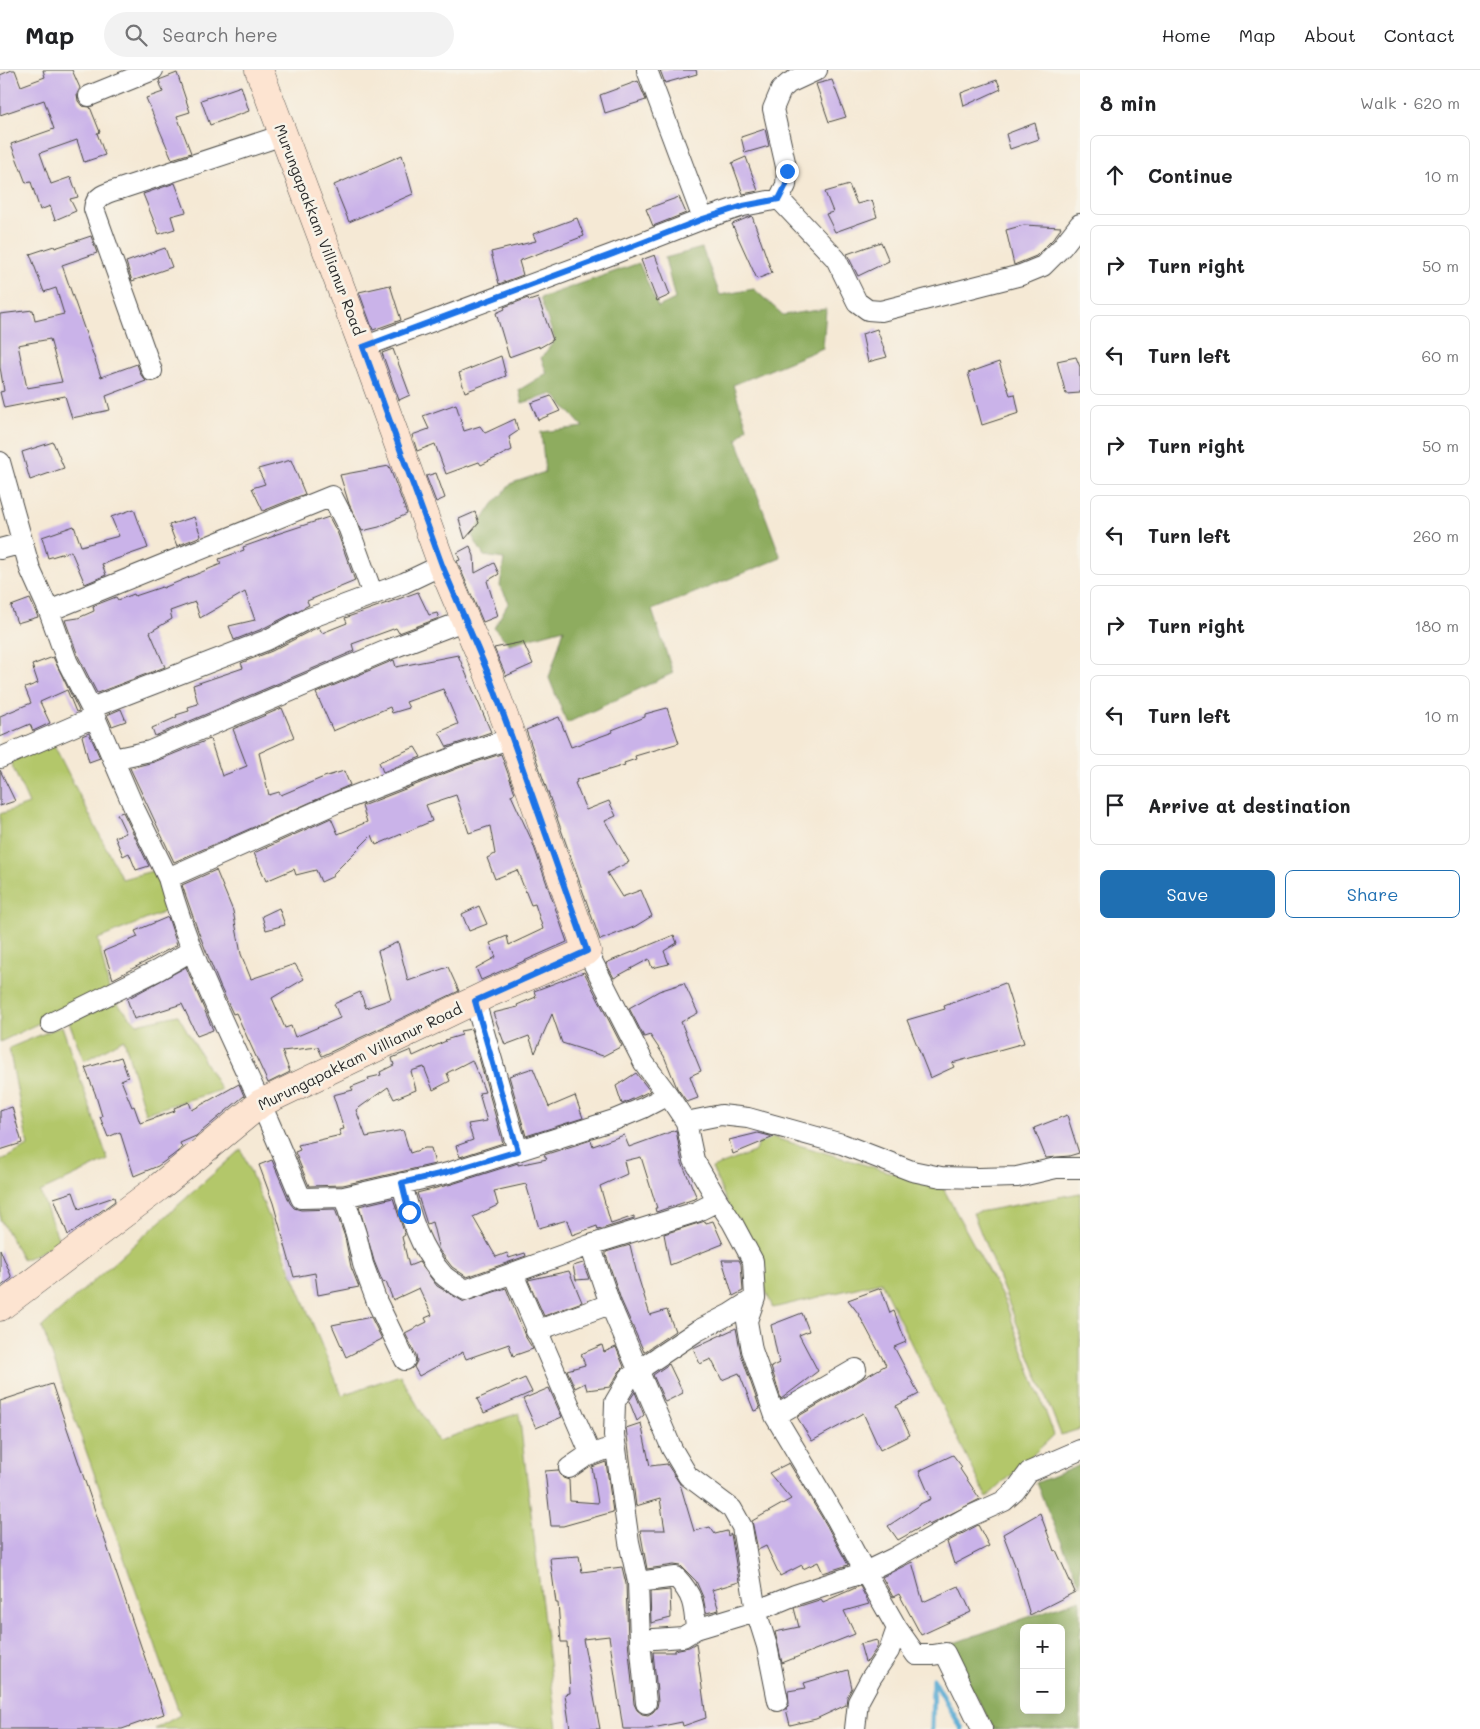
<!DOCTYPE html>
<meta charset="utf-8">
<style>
body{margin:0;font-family:Mali,sans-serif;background:#f2f2f2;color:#202124}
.controls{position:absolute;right:15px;bottom:15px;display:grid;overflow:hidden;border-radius:8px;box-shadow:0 2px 12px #0003}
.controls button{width:45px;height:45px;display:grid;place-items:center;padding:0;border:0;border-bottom:1px solid #e0e0e0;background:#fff;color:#202124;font:25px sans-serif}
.stop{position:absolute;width:15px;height:15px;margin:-11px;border:4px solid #1a73e8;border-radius:50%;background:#fff}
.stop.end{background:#1a73e8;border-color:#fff;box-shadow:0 1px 5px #0008}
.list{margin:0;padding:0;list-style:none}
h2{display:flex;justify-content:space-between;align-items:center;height:65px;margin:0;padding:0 20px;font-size:21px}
h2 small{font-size:16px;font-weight:400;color:#757577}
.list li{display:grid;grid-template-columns:32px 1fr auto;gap:15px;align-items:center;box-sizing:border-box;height:80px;margin:0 10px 10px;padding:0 10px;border:1px solid #e0e0e0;border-radius:8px}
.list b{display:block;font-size:19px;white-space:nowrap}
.list em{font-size:16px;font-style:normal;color:#757577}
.actions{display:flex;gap:10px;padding:15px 20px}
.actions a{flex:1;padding:11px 0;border:1px solid #1f6fb2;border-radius:8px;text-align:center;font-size:18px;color:#1f6fb2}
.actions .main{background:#1f6fb2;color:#fff}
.icon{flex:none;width:28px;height:28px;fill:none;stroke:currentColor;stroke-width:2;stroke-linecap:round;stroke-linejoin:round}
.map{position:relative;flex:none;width:1080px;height:1659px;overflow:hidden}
header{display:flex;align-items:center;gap:30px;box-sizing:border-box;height:70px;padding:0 25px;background:#fff;border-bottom:1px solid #e0e0e0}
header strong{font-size:24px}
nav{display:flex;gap:28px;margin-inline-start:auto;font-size:18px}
.search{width:350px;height:45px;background:#f2f2f2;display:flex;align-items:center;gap:12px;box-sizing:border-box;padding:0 18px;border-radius:28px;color:#757577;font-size:19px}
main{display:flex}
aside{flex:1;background:#fff}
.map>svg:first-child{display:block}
</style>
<header>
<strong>Map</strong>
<div class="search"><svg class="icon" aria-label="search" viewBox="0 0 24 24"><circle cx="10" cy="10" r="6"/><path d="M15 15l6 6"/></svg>Search here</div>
<nav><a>Home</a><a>Map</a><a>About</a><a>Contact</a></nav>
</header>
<main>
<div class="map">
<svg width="1080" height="1659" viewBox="0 0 1080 1659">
<rect width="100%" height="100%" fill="#f7f3e8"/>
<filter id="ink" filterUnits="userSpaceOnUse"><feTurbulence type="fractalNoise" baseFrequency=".02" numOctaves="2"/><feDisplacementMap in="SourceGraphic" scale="10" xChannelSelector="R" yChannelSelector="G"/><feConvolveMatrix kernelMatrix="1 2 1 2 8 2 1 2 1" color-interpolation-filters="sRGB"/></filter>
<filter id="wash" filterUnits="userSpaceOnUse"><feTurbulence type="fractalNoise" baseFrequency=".0096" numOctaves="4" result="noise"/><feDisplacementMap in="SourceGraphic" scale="20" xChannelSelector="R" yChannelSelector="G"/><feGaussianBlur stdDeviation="1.12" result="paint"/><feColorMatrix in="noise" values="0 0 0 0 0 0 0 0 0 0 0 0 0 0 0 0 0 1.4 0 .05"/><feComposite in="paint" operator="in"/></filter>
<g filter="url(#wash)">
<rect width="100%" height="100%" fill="#f5e9d5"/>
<path fill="#b3c76b" stroke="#6f794b" d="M54 675 122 809 156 800 167 841 98 869 109 919 0 972V744L29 734 10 691Z
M116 932 137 954 178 945 221 1020 145 1043 124 969 84 991 69 952Z
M62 956 108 1090 40 1122 60 1173 23 1190 0 1149V1091L28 1076 9 978Z
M765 1065 943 1118 1005 1232 1054 1365 987 1428 881 1212 773 1238 712 1098 754 1082Z
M241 1079 342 1325 400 1305 438 1371 519 1343 557 1659H155L180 1645 42 1257Z
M1080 1123V1359L1061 1365 973 1143Z"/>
<path fill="#8eac5f" stroke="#5c6c45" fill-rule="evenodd" d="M702 178 720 225 754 219 783 245 826 239 823 278 733 315 747 357 737 370 781 488 652 540 673 603 567 653 549 608 564 559 509 574 494 558 509 532 500 516 504 489 484 486 472 466 493 434 512 413 545 402 541 362 583 357 553 324 522 333 519 320 547 303 541 288 555 270 540 228 639 193 658 237 675 229 665 188Z
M1080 1395V1515L1036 1413Z
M1080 1529V1659H994L948 1575ZM1024 1558H1061V1640H1024Z"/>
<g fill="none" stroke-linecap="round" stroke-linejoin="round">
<path stroke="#58aad3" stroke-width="5" d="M933 1609 962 1659
M932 1659 933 1610"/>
</g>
<g id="blocks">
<path fill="#cab3e9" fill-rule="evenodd" d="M12 0H15L21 16 45 7 43 0H72L80 18 77 24 78 31 82 36 90 37 100 62 97 63 105 85 84 92 77 70 40 83 51 114 71 107 78 127 70 129 76 141 55 150 50 136 40 140 31 112 26 113 11 74 54 59 44 30 0 45V5Z
M660 0H696L697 4 665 13Z
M177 3 190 42 177 46 191 83 172 89 146 28 163 22 159 10Z
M832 10 846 47 829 52 816 14Z
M997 10 1001 19 964 36 961 23Z
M638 11 646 30 605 43 600 25Z
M241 16 249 41 210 55 201 30Z
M1035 53 1039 69 1010 79 1006 64Z
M765 59 769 76 745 83 741 67Z
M402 85 413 124 349 152 334 115Z
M746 87 758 121 743 124 732 93Z
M175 113 186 142 171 146 175 159 159 164 143 124Z
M849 115 857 134 872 130 877 147 835 162 826 144 833 142 825 122Z
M679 127 686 143 653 156 646 139Z
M752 146 772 203 757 209 732 154Z
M577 148 584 166 519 191 523 205 499 214 491 182 536 171 533 164Z
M1024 155 1061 157 1059 161 1053 169 1036 186 1014 195 1006 160Z
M91 166 97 183 62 195 101 307 137 294 141 305 146 311 106 326 110 340 72 348 65 326 4 338 0 322 4 321 0 297V244L33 240 35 251 64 244 56 218 44 222 30 184 54 176 55 178ZM50 269 62 312 27 318 18 275Z
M881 172 889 191 858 206 847 184Z
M165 178 172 197 132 211 126 192Z
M655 185 670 225 657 231 641 190Z
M390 215 401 250 373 260 359 222Z
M528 228 529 231 538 228 553 270 539 278V276L509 287 496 243 505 239 504 237Z
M877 259 887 287 868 292 862 264Z
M393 279 410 325 399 330 382 283Z
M501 286 506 306 465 322 459 303Z
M1076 287 1080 297V323L1066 324 1057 291Z
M999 292 1010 325 1015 324 1019 343 982 355 968 303Z
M551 326 560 341 538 350 531 333Z
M456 334 464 361 480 356 485 363 515 349 518 361 509 367 512 380 481 395 479 392 446 404 435 374 417 381 412 365 429 359 423 346Z
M53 372 64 398 30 410 22 382Z
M291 390 305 424 263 441 252 418 265 414 258 399Z
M389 396 407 444 379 457 362 461 349 434 340 405Z
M436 403 445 428 436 432 426 406Z
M134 439 148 478 102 494 106 505 85 514 71 481 48 488 42 467 74 456 81 476 119 466 111 447Z
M475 442 479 453 465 469 459 449Z
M194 447 201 466 177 476 169 455Z
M329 447 338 464 355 511 307 531 309 535 262 559 234 570 229 556 255 550 245 522 200 548 195 532 170 541 172 549 150 562 165 597 97 623 78 586 65 550 78 548 94 541 93 536 116 527 118 530 134 524 135 526 162 517 163 518 221 494 219 489 244 480 243 477 274 466V465Z
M470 476 474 486 475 503 494 493 499 504 487 511 498 546 483 552 457 491 460 490 457 483Z
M418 522 429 545 437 543 439 548 399 563 396 558 352 574 354 581 155 666 152 658 177 647 176 645 189 641 188 637 198 634 193 615 243 598 241 593 272 581 312 560 319 557 322 563 347 553 345 548Z
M30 529 38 547 17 553 11 536Z
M523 572 533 594 506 606 494 578Z
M458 585 491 662 447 677 439 662 458 654 443 619 406 632 409 638 392 643 390 637 333 661 316 623 394 590 396 597Z
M53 587 79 641 76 642 67 620 40 632 50 653 33 661 30 654 0 667V646L31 633 25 618 38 613 32 595Z
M282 638 294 667 259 683 269 725 279 722 281 725 324 707 344 701 350 715 174 792 130 698 154 692 210 669 222 706 247 696 233 659Z
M667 638 679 673 635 686 636 689 624 693 625 695 576 710 577 712 575 713 586 740 609 731 616 746 605 751 629 792 607 803 622 827 641 820 652 846 634 857 600 870 526 660 559 647 571 677 613 662 612 660 645 647V644Z
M121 639 126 651 112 656 107 645Z
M89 663 100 688 89 692 82 666Z
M415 677 421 687 383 702 379 692Z
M501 684 515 723 511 725 532 771 567 872 481 910 476 898 496 887 490 873 507 866 509 875 543 859 535 834 531 835 517 800 495 809 487 788 495 784 490 756 469 763 456 725 426 735 432 751 376 775 372 765 333 804 334 806 321 812 316 800 296 805 294 799 266 811 254 783 331 748 338 764 367 752 362 736 461 697Z
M0 700 15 731 0 736Z
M123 742 149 796 136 800 129 783 123 786 115 767 126 763 117 744Z
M216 800 233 841 241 884 251 909 295 894 304 909 272 928 285 958 291 956 295 967 340 948 334 934 360 922 366 938 391 929 378 881 398 872 408 911 448 897 459 921 322 986 318 977 282 981 290 1002 268 1013 236 943 233 944 220 916 198 861 182 815Z
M479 836 487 854 469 861 462 844Z
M279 838 285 855 266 860 262 846Z
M168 847 177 875 113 909 104 881 138 867 135 861Z
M674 865 677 873 664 881 669 894 652 898 649 889 614 908 606 893Z
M186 897 213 960 197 966 182 934 134 949 127 929Z
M584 902 622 976 603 986 562 973 552 944 535 983 529 966 505 975 493 943 518 937 517 935 536 927 534 921Z
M684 913 698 943 681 952 701 1001 690 1006 698 1028 687 1032 677 1018 664 986 650 965 644 967 629 938 659 921Z
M1005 913 1024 973 952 993 954 997 930 1008 907 950 945 939 944 936Z
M471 959 503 1073 460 1087 456 1076 473 1070 468 1054 487 1051 479 1023 485 1022 472 990 447 1003 450 1011 433 1020 424 997 411 1001 416 1020 394 1029 388 1017 356 1040 366 1067 403 1060 410 1083 425 1078H431L435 1094 343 1115 309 1116 295 1082 300 1080 298 1075 341 1065 339 1060 344 1059 333 1025 353 1020 351 1017 369 1010 368 1008 381 1005 380 1002 394 995 392 988 411 980 413 986 446 971 445 970 462 965 460 961Z
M121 987 128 1007 121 1010 132 1037 134 1036 140 1053 175 1041 174 1038 189 1032 192 1040 239 1014 244 1026 196 1066 180 1073 182 1078 172 1086 158 1096 134 1106 120 1062 108 1067 100 1047 102 1046 95 1023 85 998Z
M533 998 549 1037 575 1026 583 1048 526 1066 509 1006Z
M636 1003 650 1021 622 1034 616 1016Z
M12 1037 22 1073 0 1080V1041Z
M1067 1045 1079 1083 1069 1086 1046 1088 1034 1058Z
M676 1060 682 1093 697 1128 656 1142 655 1138H657L641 1087 624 1091 627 1104 600 1116 611 1154 634 1146V1149L598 1160 597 1156 572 1165 567 1150 539 1158 526 1114 494 1121 498 1135 473 1147 496 1187 507 1183 509 1188 525 1183 526 1186 467 1207 452 1197 439 1180 432 1152 427 1154 417 1123 452 1114 518 1093V1095L547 1089 544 1085 591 1070 593 1076 624 1065 629 1077Z
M758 1063 774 1067 733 1084 729 1070Z
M272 1090 290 1133 294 1138 301 1140 335 1139 345 1167 351 1197 359 1217 318 1225 315 1203 294 1207 273 1133 259 1095Z
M73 1122 79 1139 114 1127 115 1131 68 1165 54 1128Z
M393 1128 405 1165 402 1167 409 1196 419 1192 437 1216 464 1232 506 1218 525 1266 533 1279 513 1286 509 1274 466 1289 463 1282 419 1306 414 1297 417 1291 416 1285 405 1263 427 1252 425 1248 432 1245 419 1218 393 1230 386 1212 383 1213 374 1191 359 1136Z
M705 1151 706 1153 713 1151 723 1174 670 1195 664 1164Z
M630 1175 636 1200 650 1245 667 1240 675 1261 644 1282 621 1230 606 1185V1182Z
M0 1179 12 1208 0 1217Z
M722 1190H739L741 1194 743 1221 733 1226Z
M583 1193 589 1209 576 1210 573 1196Z
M569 1201 582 1232 544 1246 528 1210Z
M881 1218 890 1243 894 1241 906 1272 894 1277 919 1324 896 1336 910 1365 880 1380 863 1343 812 1371 797 1347 886 1295 858 1243 848 1230Z
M802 1243 809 1261 799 1265 818 1301 781 1329 771 1297 779 1293 771 1255Z
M371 1247 382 1269 346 1287 332 1255Z
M736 1258 741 1284 760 1339 754 1341 739 1303 722 1310 711 1289 700 1294 693 1278Z
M602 1275 604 1282 616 1277 624 1297 619 1302 610 1317 587 1320 585 1313 575 1318 567 1300 585 1295 581 1284Z
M669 1294 683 1323 665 1332 653 1305Z
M525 1308 532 1322 484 1343 477 1329Z
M52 1314 164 1644 122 1659H0V1331Z
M549 1318 562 1347 536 1358 523 1329Z
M635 1322 644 1345 637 1351 629 1331Z
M641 1353 650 1396 667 1394 680 1414 694 1461 710 1457 715 1464 727 1461 728 1466 731 1464 739 1512 712 1520 719 1540 706 1543 703 1527 696 1511 681 1496 674 1495 647 1499 640 1460H665L660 1429 636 1436 626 1358Z
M953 1385 962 1397 960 1399 980 1429 929 1455 928 1453 898 1470 888 1456 920 1435V1434L931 1429 919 1401Z
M606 1392 613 1442 563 1456H551L545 1401 558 1400 563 1408 569 1410 570 1431 598 1433 592 1397Z
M789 1393 826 1454 848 1495 823 1503 818 1492 803 1499 802 1495 780 1506 766 1476 758 1480 752 1451 791 1429 769 1403Z
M1040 1443 1054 1481 1056 1480 1075 1522 1030 1545 1016 1498 1003 1464Z
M978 1455 989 1476 954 1494 947 1472Z
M579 1486 582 1502 622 1497 626 1514 628 1571 634 1634 637 1640 642 1644 648 1645 653 1642 657 1637 658 1632 653 1582H674V1580L689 1577 696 1573 706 1648 683 1656 682 1652 648 1659H623L609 1566 583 1569 600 1659H570L565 1624 570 1623 567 1572H561L558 1533H556L550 1488Z
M912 1492 923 1532 959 1516 971 1542 921 1565 899 1524 893 1527 882 1507Z
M860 1516 869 1534 844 1541 855 1564 782 1593 775 1562 799 1557 794 1538 819 1530 821 1529 823 1532Z
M670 1520 671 1548 651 1553 650 1522Z
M877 1570 878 1576 868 1591 865 1592 860 1574Z
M848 1600 852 1618 847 1627 846 1635 816 1649 790 1655 786 1639 789 1634 788 1621 806 1618 804 1613Z"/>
</g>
</g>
<g filter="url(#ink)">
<use href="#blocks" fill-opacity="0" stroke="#494844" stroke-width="1"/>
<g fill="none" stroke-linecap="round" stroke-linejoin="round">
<defs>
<path id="street" d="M647 0 703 149
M89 26 153 0
M779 129 836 189 857 232 868 240 881 241 1021 205 1043 196 1062 177 1080 154
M363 277 613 184 703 149 743 136 779 129 786 115 787 101 773 39 781 20 789 13 817 0
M152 301 94 139C95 124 111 122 123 118L283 65
M0 392 30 499 49 541 67 591 91 638 135 740 168 808 336 733 457 686 512 668
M0 479 23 473
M49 541 332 426 349 459 373 525
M91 638 267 570 307 549 404 513 442 495
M0 688 95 647
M113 689 150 681 385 581 466 550
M168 808C189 886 226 957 259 1030 274 1062 287 1095 301 1128L344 1127 448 1103 614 1050 643 1038 668 1025
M587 881 644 993 668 1025 686 1052 694 1090 718 1131 732 1152 753 1191 755 1228 747 1251 752 1280 775 1346 836 1448 865 1502 897 1558 889 1581 871 1608 858 1632 855 1659
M475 931 518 1081
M51 953 158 900 191 881
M686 1052 721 1045 748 1048 842 1074 912 1101 941 1107 979 1108 1017 1107 1056 1098H1080
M402 1113C410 1147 420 1179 443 1205 449 1211 458 1215 466 1220L590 1175 696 1142 718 1131
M344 1127 356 1164 363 1194 377 1232 405 1290
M590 1175 610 1234 672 1379 688 1406 732 1439 742 1457 756 1541 767 1576 778 1631
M513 1204 591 1385
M536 1261 610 1234
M775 1346 856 1299
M569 1398 585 1387 604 1380
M638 1512 676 1507C693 1525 694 1534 696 1559
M897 1558 916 1585H933L945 1583 982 1659
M640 1570 683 1567 696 1559 756 1541 795 1525 865 1502 894 1488 966 1448 1004 1431 1015 1421 1029 1402 1080 1380
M646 1633 640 1570 638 1512 629 1472 614 1365 615 1332 629 1308 646 1295 697 1261 730 1244 755 1228"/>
<path id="secondary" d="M0 1237 159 1117 261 1033 490 923 587 881 512 668 488 603 442 495 363 277 259 0"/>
</defs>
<use href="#street" stroke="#494844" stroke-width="22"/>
<use href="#secondary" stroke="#494844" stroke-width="29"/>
<use href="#street" stroke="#fff" stroke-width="20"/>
<use href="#secondary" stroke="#fde4d1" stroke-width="28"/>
</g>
</g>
<g fill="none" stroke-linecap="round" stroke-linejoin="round" filter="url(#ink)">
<path stroke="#1a73e8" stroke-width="6" d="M409 1142 402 1113 448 1102 518 1081 475 931 587 881 512 668 488 603 442 495 363 277 613 184 703 149 743 136 779 129 786 115 787 101"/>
</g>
<g text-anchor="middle" stroke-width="5" stroke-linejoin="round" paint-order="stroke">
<g font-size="15" fill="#2b2b2b" stroke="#f7f3e8">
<text transform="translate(319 160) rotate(69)" y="5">Murungapakkam Villianur Road</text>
<text transform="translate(360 987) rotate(-26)" y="5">Murungapakkam Villianur Road</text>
</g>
</g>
</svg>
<div class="controls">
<button>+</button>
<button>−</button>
</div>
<div class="stop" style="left:409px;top:1142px"></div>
<div class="stop end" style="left:787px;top:101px"></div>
</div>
<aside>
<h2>8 min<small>Walk · 620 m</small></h2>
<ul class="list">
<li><svg class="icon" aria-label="ahead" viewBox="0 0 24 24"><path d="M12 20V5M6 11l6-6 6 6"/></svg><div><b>Continue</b></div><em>10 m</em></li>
<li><svg class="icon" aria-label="right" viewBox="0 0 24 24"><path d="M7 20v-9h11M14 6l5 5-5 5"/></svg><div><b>Turn right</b></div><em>50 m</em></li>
<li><svg class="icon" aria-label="left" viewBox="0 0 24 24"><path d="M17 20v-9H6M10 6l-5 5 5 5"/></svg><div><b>Turn left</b></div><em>60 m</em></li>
<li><svg class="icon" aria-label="right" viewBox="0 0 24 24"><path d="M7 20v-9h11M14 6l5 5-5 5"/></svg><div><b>Turn right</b></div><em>50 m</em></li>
<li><svg class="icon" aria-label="left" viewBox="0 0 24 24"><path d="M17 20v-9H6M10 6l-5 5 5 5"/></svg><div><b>Turn left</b></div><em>260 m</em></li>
<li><svg class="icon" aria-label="right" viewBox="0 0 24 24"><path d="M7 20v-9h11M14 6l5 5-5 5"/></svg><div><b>Turn right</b></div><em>180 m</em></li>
<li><svg class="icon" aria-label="left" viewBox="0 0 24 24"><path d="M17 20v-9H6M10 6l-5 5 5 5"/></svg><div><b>Turn left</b></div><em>10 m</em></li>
<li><svg class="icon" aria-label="arrive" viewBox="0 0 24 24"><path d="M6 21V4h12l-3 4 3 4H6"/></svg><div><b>Arrive at destination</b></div></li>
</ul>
<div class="actions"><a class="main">Save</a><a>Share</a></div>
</aside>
</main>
